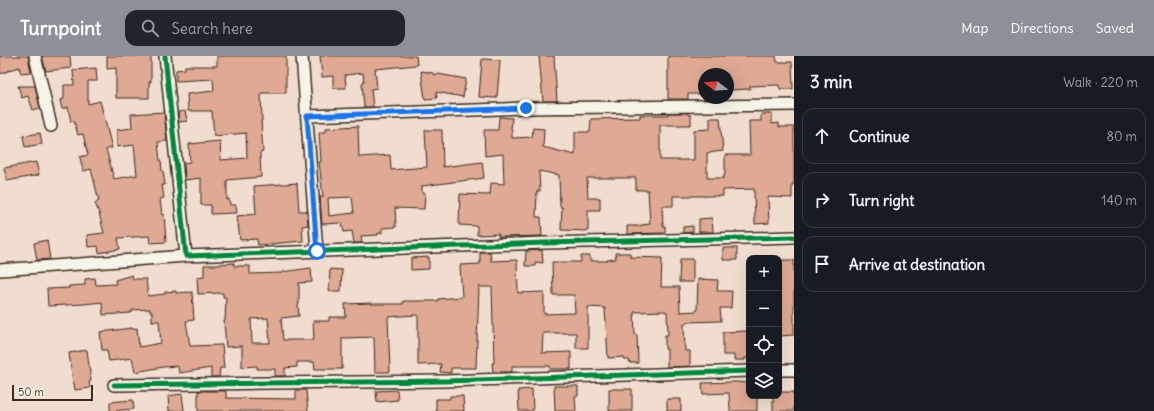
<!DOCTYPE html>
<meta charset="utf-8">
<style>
body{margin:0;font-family:Delius,sans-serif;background:#20242c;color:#f1f3f6}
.controls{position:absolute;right:12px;bottom:12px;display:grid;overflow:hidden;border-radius:8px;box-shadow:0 4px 16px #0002}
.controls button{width:36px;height:36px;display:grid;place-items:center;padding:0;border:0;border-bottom:1px solid #363941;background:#171b24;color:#f1f3f6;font:20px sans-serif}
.compass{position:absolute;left:698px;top:12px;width:36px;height:36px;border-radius:50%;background:#171b24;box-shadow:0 4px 16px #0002;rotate:287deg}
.scale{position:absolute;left:12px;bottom:10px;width:81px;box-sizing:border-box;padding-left:4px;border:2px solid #3b2a1e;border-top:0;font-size:11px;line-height:14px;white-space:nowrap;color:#3b2a1e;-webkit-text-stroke:3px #f7f3e8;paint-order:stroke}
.stop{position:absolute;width:12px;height:12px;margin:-9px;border:3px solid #1a73e8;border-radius:50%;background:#fff}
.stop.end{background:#1a73e8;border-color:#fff;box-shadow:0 1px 4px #0008}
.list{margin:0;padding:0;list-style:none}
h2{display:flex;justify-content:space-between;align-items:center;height:52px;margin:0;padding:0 16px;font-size:17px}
h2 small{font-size:13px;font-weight:400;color:#9ea1a6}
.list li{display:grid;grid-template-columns:26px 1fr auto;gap:12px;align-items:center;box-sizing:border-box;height:56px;margin:0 8px 8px;padding:0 8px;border:1px solid #363941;border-radius:12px}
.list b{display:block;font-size:15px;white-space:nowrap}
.list em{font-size:13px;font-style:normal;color:#9ea1a6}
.icon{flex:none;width:22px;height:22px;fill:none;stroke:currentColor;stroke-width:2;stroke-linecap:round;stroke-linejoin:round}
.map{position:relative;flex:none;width:794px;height:355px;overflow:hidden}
header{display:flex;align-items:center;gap:24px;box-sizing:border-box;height:56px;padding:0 20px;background:#8c9099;color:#fff}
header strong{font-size:19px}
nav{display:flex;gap:22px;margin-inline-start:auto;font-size:14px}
.search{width:280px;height:36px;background:#20242c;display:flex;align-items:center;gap:10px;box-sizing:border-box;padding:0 14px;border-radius:12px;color:#9ea1a6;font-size:15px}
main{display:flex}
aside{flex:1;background:#171b24}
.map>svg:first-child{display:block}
</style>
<header>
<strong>Turnpoint</strong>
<div class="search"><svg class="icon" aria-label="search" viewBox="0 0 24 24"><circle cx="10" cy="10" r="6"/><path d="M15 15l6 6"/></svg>Search here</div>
<nav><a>Map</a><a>Directions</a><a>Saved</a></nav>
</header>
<main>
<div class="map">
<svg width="794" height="355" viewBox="0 0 794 355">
<rect width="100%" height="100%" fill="#f0ddcf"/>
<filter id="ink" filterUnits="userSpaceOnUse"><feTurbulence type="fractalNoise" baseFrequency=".025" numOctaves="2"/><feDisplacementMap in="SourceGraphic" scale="8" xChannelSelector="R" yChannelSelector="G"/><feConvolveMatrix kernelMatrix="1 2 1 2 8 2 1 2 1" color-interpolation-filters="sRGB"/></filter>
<g filter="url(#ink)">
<path fill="#dfa994" stroke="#3b2a1e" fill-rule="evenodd" d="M0 0H28L31 16 21 17 19 11 0 18Z
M42 0H70L71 12 46 15Z
M107 0H151V26H149V42H116V12L107 13Z
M217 0H286V37H261L262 65H261L263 96 260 97 261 121 227 124V144L229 143 230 149H236L237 157 211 158V149H201V122L185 124 184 107 190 106 189 88 220 85 221 104 247 102V101L246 77 214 80 212 55H188L187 38 214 35 213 23 176 25V14L185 13V10H217Z
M320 0H416L417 9 375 13 377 32 371 33 373 51H364L362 27 364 26 363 17 345 19 346 32H333V20L322 21Z
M539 0H554L557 45H543Z
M668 0H776L777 6H792L793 33H780L779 29 750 30V33L728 34V18H704V38H688V43H668Z
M482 3 500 4 497 42 479 41Z
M96 12 97 25H88V48L100 45 112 92 106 93 114 123 137 119 134 89 117 91V74L132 72 131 58 164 56 167 85 158 86 160 105H161L162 115H163L165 129H162L164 142 160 143 162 159 164 158 166 186 150 187 149 180 118 182 120 193 99 197 98 190 88 191 87 179 104 177 99 157 95 147 99 145 91 113 83 115 80 101 88 99 83 78 78 79 74 65 71 66 68 51 62 53 60 44 64 43V29H74L73 14Z
M421 15 433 17 434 19 438 18 466 23 463 41 436 36 437 42 425 43Z
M18 30H35L40 52 33 54 28 40 22 42Z
M185 55 187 65 179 66 178 56Z
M668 57H688V59H691V69H660V104H694V74L710 73V62H720L723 95 707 97V122H724V119H725V99H750L749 65H761V58H772V68L779 67V71H794V128H792V142L768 141 769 167 755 168 754 133 723 134V140H673V150H662L663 170H665V177L627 178V170H641V169L650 168 648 134H636V122H587L588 142H600V154H588V175L561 174 562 151H560L559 119 539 115 540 135H537L536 161H541L542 180 504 181H498L499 178 477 179V170L459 169 460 138 490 139 491 127 504 128 503 98 485 100 484 74H498L499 61 512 62 511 74H512V82L532 81 533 72 544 73 543 91 575 99V76H590L591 63 640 62V59H668Z
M358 70 359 101 390 99 391 114 427 111 425 74H442L443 111 482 106 484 122 422 130V137H425L424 153 395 152 396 171 382 172V177H378V179L361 180 362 187H354L352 175 344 176 342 167 322 168 320 141H323L319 106H321L319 76H326V72ZM352 141 354 157 329 160 328 142Z
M40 77 42 88 25 91 23 80Z
M36 106 39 119 7 125 4 112Z
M297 127 299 155H307L308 169 302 170 303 185 258 189 257 183 240 184 237 160 256 158 254 130Z
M712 162 713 176H699V163Z
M693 170V176L683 177V171Z
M47 184 50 203 37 204 34 187Z
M723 192H737V204H723Z
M542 194 543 207 535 206V210H525L526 195Z
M480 196H490L491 205 517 204 518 237 544 236V258L575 257 574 239H553L552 206H581V200H590V205H608L607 204 616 203 615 197H630V201L662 202 661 231H679L680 256 697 255 698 223 718 224 717 235H732L731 252H720L721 265 686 266V268H684L685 295H690V310L667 311V293H665V279H668L667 256H666V255L634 256 635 279H637L638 307H630L629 304H624V301L608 302 605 252 588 251V292H576V277H543L542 297 571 296V313H550V310H512V316H493L492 307H494L492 231H479L476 312H451V317L440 316 441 308 418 309V259L400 260 388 261 390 316H375L374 281 342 282V313H315L314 306H297V311L285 312V320H275V313H257V310L242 311V290L226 291 224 265H225L226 241H223V237L198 238 197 221 204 220V209H220V208L234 207V210H250V218L282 217V216L311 212 312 226 299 227V248H298L299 260 281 262 283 284H314L313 265H329V261H346L345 248 371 247V248H403V245H438V243L462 241 460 209 480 208ZM268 262 270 287H252L251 263Z
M429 201V213L411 214V202Z
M680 203H693V226H679Z
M779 204H794V279L779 280Z
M330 213 342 214 341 235H329Z
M132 219 133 223H146L148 240 165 238V236L176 235V237L192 236 194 264 186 265 190 290 222 289 224 312H220L219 321H211V312L179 317 178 310 163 311 135 316 132 302 109 305 107 294H102L100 276 132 272V273L137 272 139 291 161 287 159 265H152V256H150V253L132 254 133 256H130L131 257 103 259 102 246 84 248 48 250 47 233 69 232V230L85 229V223L95 222 96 229 116 228 115 224Z
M749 275V302H745V304H734V299H723V276Z
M87 294 91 325 89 326 90 332 75 334 74 327H73L69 297Z
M736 326 749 327V340H757V355H730L729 337 703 338 702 327Z
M554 330H578V340H575L576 355H555Z
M532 333 533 355H519L518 334Z
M609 333H632V355H609Z
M296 334H306L308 355H198V335H226V342L296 343Z
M397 334 398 344 377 346 376 335Z
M779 336H794V355H773V340H779Z
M182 338 184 355H169L168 340Z
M450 340H463L464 355H436V343H450Z
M667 343H681V355H667Z
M133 344 134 353 110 355V346Z"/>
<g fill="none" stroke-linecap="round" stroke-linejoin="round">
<defs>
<path id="minor" d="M35 0 51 70
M165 0 186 200 545 187 794 181
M302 0 317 195
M307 60 526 52 794 49
M0 214 186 200
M779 314H794
M114 329 445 325 749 315"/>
</defs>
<use href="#minor" stroke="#3b2a1e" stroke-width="14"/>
<use href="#minor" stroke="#f7f3e8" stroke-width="11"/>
<defs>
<path id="cycleway" d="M165 0 186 200 545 187 794 181
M114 329 445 325 749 315"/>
</defs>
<use href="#cycleway" stroke="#f7f3e8" stroke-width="8"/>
<use href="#cycleway" stroke="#00873e" stroke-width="5"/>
</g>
</g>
<g fill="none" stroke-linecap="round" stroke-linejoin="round" filter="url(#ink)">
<path stroke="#1a73e8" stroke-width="5" d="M317 195 307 60 526 52"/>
</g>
</svg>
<div class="controls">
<button>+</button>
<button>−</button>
<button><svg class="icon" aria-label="locate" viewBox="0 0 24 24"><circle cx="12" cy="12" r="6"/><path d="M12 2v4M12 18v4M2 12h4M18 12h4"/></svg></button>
<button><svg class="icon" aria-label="layers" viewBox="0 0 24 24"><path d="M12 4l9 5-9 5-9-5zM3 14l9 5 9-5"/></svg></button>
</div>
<svg class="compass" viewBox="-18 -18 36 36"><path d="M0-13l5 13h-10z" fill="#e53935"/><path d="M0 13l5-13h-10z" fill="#9ea1a6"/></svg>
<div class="scale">50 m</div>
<div class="stop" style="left:317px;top:195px"></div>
<div class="stop end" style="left:526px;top:52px"></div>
</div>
<aside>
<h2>3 min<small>Walk · 220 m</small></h2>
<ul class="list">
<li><svg class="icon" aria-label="ahead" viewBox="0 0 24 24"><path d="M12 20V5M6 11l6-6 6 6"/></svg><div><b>Continue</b></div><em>80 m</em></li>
<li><svg class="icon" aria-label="right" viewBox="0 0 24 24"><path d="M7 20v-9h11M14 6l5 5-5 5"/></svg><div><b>Turn right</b></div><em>140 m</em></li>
<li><svg class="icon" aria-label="arrive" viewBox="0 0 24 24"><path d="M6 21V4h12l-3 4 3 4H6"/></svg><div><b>Arrive at destination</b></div></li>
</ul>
</aside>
</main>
